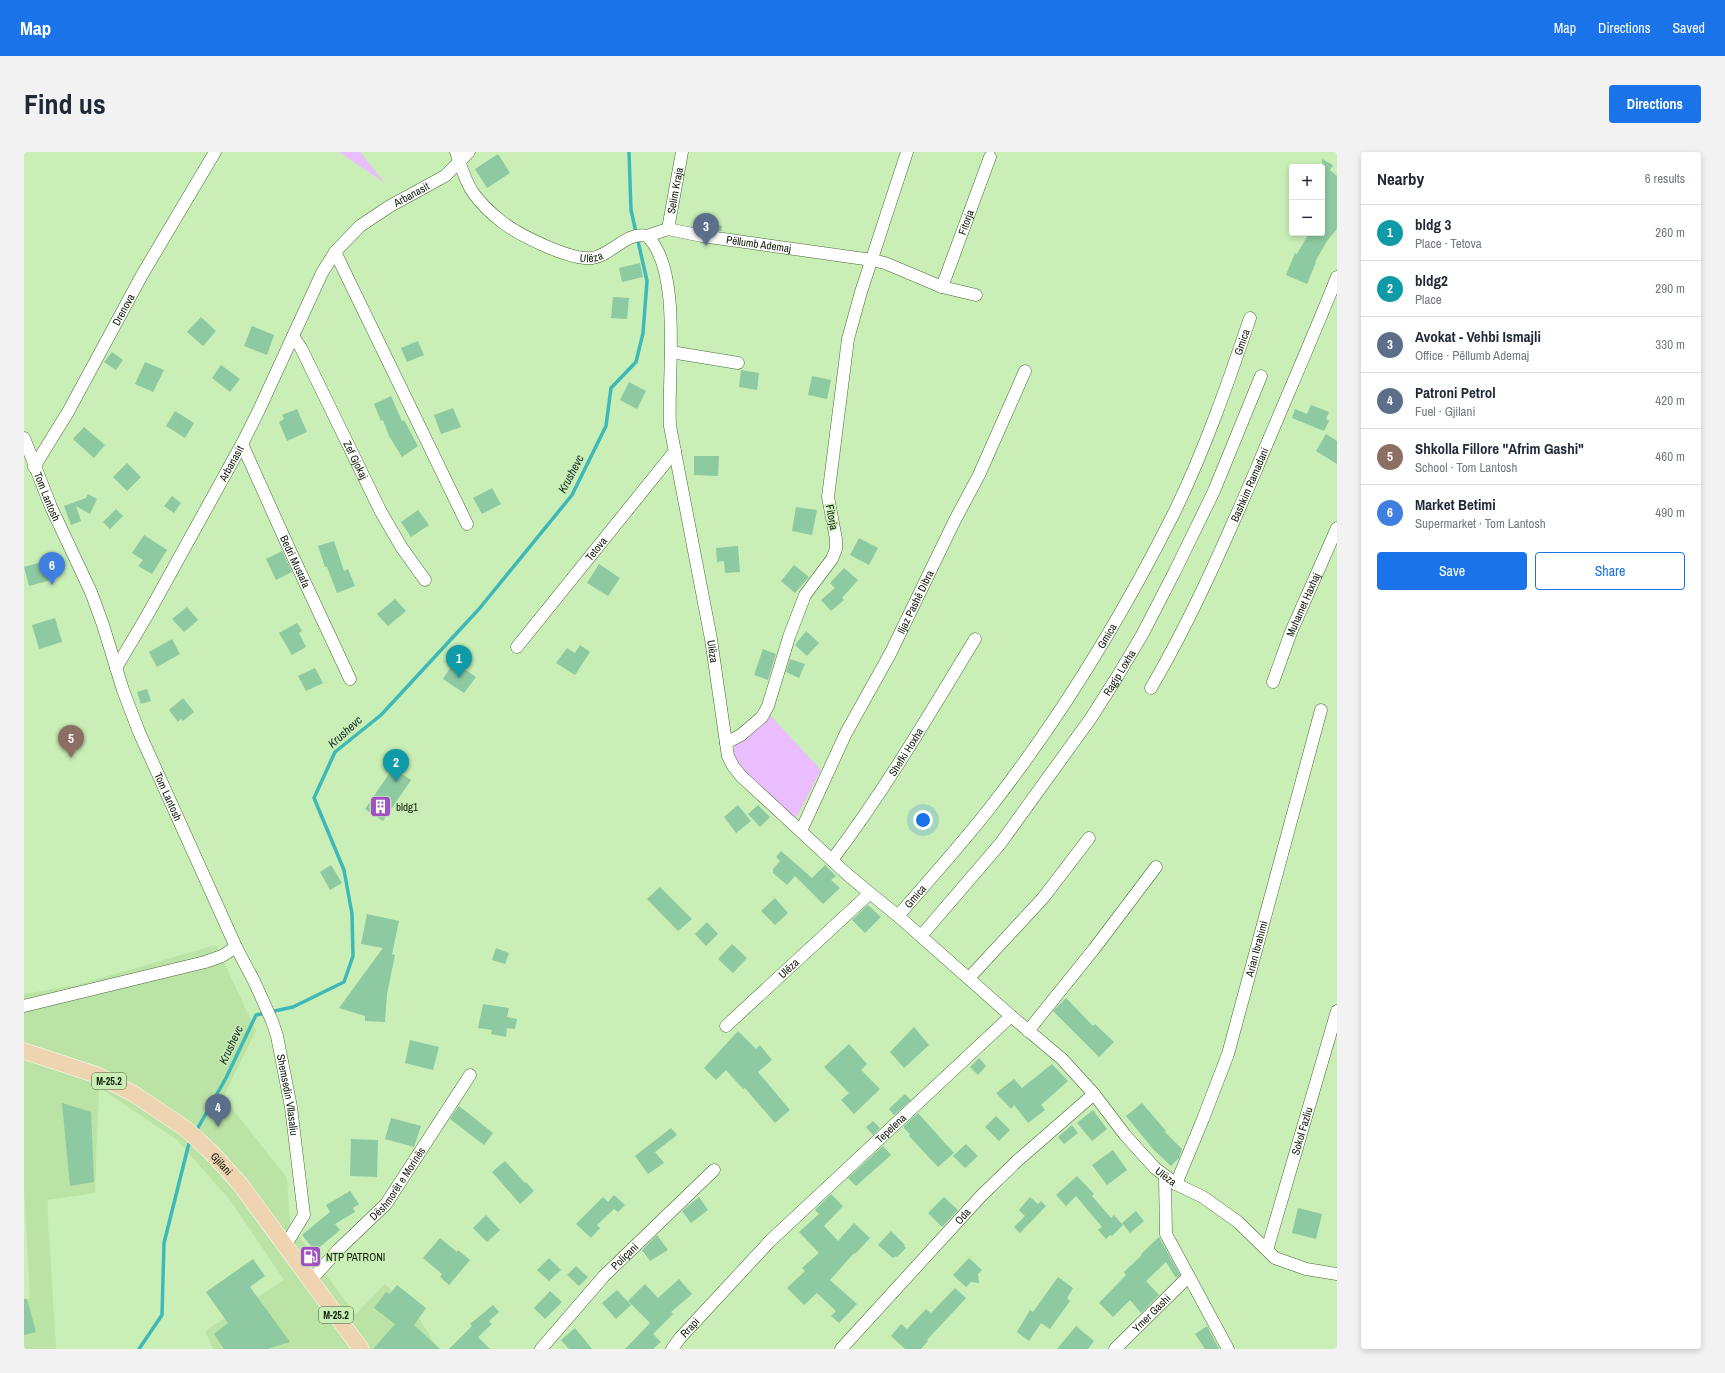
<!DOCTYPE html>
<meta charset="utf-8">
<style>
body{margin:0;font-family:"Archivo Narrow",sans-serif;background:#f2f2f3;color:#1f2937}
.controls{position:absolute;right:12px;top:12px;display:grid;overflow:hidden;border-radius:4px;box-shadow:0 2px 6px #0003}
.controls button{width:36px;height:36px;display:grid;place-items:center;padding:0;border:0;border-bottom:1px solid #e0e1e3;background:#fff;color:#1f2937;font:20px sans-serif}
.you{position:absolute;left:899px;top:668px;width:14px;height:14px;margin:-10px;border:3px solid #fff;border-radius:50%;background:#1a73e8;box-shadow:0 0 0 6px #1a73e833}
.badge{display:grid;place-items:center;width:26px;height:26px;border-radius:50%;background:#1a73e8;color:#fff;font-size:13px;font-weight:700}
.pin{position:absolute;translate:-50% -33px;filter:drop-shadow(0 1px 2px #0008)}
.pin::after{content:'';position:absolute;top:21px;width:14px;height:12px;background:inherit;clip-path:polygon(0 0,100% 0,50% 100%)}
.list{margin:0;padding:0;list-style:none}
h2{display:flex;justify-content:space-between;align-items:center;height:52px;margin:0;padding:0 16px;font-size:17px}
h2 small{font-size:13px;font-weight:400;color:#747a83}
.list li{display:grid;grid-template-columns:26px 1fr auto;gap:12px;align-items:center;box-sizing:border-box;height:56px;padding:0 16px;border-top:1px solid #e0e1e3}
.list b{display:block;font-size:15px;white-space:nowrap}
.list p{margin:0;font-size:13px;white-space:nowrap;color:#747a83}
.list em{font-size:13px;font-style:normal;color:#747a83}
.actions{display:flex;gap:8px;padding:12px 16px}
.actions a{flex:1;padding:9px 0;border:1px solid #1a73e8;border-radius:4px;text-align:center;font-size:14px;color:#1a73e8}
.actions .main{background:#1a73e8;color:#fff}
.map{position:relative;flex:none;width:1313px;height:1197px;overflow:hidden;border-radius:4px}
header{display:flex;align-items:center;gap:24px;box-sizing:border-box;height:56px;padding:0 20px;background:#1a73e8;color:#fff}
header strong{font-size:19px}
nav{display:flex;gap:22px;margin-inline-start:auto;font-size:14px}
.intro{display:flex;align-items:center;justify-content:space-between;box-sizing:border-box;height:96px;padding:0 24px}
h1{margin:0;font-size:28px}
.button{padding:10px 18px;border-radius:4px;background:#1a73e8;color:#fff;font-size:14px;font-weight:700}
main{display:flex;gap:24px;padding:0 24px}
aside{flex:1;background:#fff;border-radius:4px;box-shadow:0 2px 6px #0003}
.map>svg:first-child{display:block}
</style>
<header>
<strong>Map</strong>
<nav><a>Map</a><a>Directions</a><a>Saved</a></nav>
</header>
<div class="intro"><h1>Find us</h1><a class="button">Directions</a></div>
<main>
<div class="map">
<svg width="1313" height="1197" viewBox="0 0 1313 1197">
<rect width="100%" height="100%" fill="#c9eeb6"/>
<path fill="#bbe3a5" d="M192 793 232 879 199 945 263 1026 266 1071 315 1141 332 1162 361 1132 391 1160 414 1197H189L181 1179 260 1128 206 1048 153 988 75 935 71 1041 23 1048 32 1197H0V1149L6 1146 0 1035V842L53 833Z"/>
<path fill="#e9bdfe" d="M315 0H336L361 31Z
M744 561 797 618 771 668 727 631 708 604 713 589Z"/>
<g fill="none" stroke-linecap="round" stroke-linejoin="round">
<path stroke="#3fb8b8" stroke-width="3.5" d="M171 981 202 926 232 863 269 855 320 830 329 804 328 762 320 718 290 646 311 600 357 563 455 457 548 343 582 274 587 236 612 210 619 181 623 129 607 58 605 0
M115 1197 138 1163 140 1091 164 995 167 988"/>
</g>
<path fill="#8dc9a1" d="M474 2 486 21 463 36 451 17Z
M1298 7 1309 13 1306 18 1313 24V77L1303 89 1291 110H1292L1283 132 1262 123 1271 101 1273 102 1285 81H1298Z
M686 72 698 74 697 79 684 77Z
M616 111 619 125 598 130 595 116Z
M589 145 605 146 603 167 587 166Z
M177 165 192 179 179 194 163 180Z
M228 174 250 183 243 203 220 194Z
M394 189 400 203 383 210 377 196Z
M88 200 99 208 92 218 80 210Z
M121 210 140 218 129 240 111 232Z
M197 213 216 227 206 240 188 226Z
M717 218 735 221 733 238 715 235Z
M788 224 807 228 803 247 784 243Z
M605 230 622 239 613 257 596 248Z
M367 244 378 269 380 268 394 294 378 305 365 284 359 268 357 269 350 252Z
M1287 253 1305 260 1302 267 1305 269 1300 279 1268 266 1271 257 1283 262Z
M429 256 437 275 417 282 410 263Z
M273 257 283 280 263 289 255 270 260 267 258 263Z
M151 259 170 271 161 286 142 274Z
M60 275 81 293 70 306 49 287Z
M1302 282 1313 289V312L1292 299Z
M670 304H695L694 324 670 323Z
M103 311 117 325 103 339 89 325Z
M468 336 477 352 458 362 449 346Z
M64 342 73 347 66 362 52 354 57 369 47 373 40 354 62 346Z
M148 344 157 351 150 361 140 354Z
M772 355 793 358 788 383 768 379Z
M92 357 99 364 86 377 79 370Z
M394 358 405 373 387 385 377 370Z
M120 383 143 398 128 422 114 414 119 408 108 401Z
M835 386 854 396 845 413 826 403Z
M310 389 320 419 324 417 331 434 313 441 303 415H301L294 394Z
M714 394 716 420 701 421 700 409 693 410 692 396Z
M258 399 268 420 252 428 242 407Z
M21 409 27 428 5 434 0 415Z
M575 412 596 426 584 444 563 431Z
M770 413 785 425 771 441 757 429Z
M820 416 834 428 818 446 820 448 807 459 797 448 811 436 806 431Z
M371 447 382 459 364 474 353 462Z
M163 455 174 468 160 480 148 467Z
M31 466 38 490 15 497 8 473Z
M273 471 278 479 275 481 282 495 268 503 255 481Z
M782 479 795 491 783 504 771 493Z
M148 487 156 502 133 515 125 500Z
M556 493 566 500 551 523 532 511 543 496 551 501Z
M739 497 752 502 744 528 730 523Z
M766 507 781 512 775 526 762 520Z
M430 510 452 525 440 541 419 527Z
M291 516 299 531 282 539 274 524Z
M123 537 127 549 117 552 113 540Z
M159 546 170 560 159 569 157 567 154 570 145 558Z
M369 616 387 628 359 669 341 657Z
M714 653 727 669 712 681 700 665Z
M734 653 746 665 736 675 724 662Z
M757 699 788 726 801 713 812 724 807 728 816 736 799 752 771 724 763 733 749 721V717L756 709 752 705Z
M307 713 318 731 306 738 296 720Z
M636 735 668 767 654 779 623 747Z
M751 746 764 761 751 773 737 759Z
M844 753 857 765 841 781 828 768Z
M343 762 375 769 368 802 371 803 363 842 361 870 341 869V864L315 856 359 796 337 792Z
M683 770 694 782 682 794 671 782Z
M708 792 723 806 709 821 694 807Z
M472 796 485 801 481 812 468 808Z
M1042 846 1069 874 1071 872 1090 890 1075 905 1029 859Z
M459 852 485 856 483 865 493 867 491 877 483 876 482 885 467 882 468 878 454 876Z
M890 875 905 893 880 916 866 900Z
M714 879 732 897 736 893 748 908 734 920 766 958 751 971 721 936 719 937 702 918 692 928 680 916Z
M386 888 415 895 409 918 381 911Z
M825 892 843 912 837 918 856 937 830 962 817 948 825 941 800 915Z
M955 906 962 914 954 923 946 915Z
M1028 912 1044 929 1017 953 1021 958 1004 971 990 953 987 957 972 941 990 927 998 936Z
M881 942 887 948 870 963 865 957Z
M38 951 67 960 70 1030 46 1034Z
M1118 951 1142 979 1141 980 1158 997 1155 1006 1147 1014 1129 997 1102 964Z
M435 954 469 981 460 993 426 967Z
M1069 958 1083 977 1068 989 1053 971Z
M894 961 930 1001 914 1015 885 984 886 982 880 976V974Z
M972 964 986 978 975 989 961 975Z
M367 966 397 974 390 995 361 987Z
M849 969 856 976 849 983 842 975Z
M1048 973 1054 981 1040 992 1034 985Z
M647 976 653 983 631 1000 640 1011 624 1022 611 1004Z
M327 987 354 988 353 1025 326 1024Z
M942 992 954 1004 941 1016 929 1004Z
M859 994 867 1003 832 1034 824 1026Z
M1089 998 1103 1018 1083 1033 1068 1013Z
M481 1009 501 1031 502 1030 510 1039 496 1052 468 1020Z
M1053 1024 1070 1042 1068 1044 1087 1066 1090 1063 1099 1073 1088 1084 1086 1083 1082 1087 1074 1078 1078 1075 1052 1044 1042 1054 1032 1043Z
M326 1039 335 1052 329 1056 331 1060 311 1072 316 1078 291 1099 278 1083 306 1060 302 1053Z
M807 1042 819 1054 800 1074 814 1089 830 1071 846 1086 831 1102 830 1101 806 1128 833 1152 815 1171 807 1164 812 1159 793 1141 780 1153 763 1136 781 1119 778 1116 795 1101 775 1080 795 1062 791 1058Z
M590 1043 601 1053 594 1060 590 1057 573 1073 576 1076 567 1086 552 1072 579 1045 584 1050Z
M675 1045 684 1058 667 1071 658 1059Z
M920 1045 934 1058 918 1075 904 1061Z
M1006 1045 1014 1052 1017 1049 1022 1054 996 1081 990 1075 1001 1064 995 1058Z
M1274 1056 1298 1062 1292 1087 1268 1081Z
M1112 1059 1120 1069 1106 1081 1098 1071Z
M462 1063 476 1078 463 1090 449 1076Z
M867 1079 881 1093 880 1094 882 1096 873 1105 872 1104 869 1106 854 1093Z
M633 1083 644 1098 626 1109 618 1098Z
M1135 1085 1156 1123 1152 1126 1142 1110 1122 1129 1135 1143 1117 1161 1106 1148 1089 1165 1075 1151 1102 1123 1100 1120 1118 1103 1117 1102Z
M416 1086 433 1100 434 1098 446 1108 425 1133 416 1125 418 1122 399 1106Z
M525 1106 537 1118 525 1129 513 1118Z
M945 1106 958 1118 954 1122 955 1131 947 1130 942 1135 929 1123Z
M229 1107 241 1124 226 1135 266 1190 243 1197H200L190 1182 204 1171 182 1140Z
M552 1114 564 1125 555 1134 543 1123Z
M1034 1125 1049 1136 1043 1146 1046 1149 1026 1177 1017 1171 1005 1189 993 1180 1006 1158 1009 1160Z
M655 1127 668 1142 647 1160 649 1162 629 1182 637 1190 629 1197H601L626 1171 604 1149 621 1132 634 1146Z
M373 1133 402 1156 390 1173 416 1197H349L371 1172 350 1156 362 1140 366 1142Z
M931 1136 942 1146 903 1188 904 1189 897 1197H881L867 1184 877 1172 883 1177 902 1157 907 1161Z
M593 1138 607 1153 592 1167 578 1151Z
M526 1139 538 1150 521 1167 510 1156Z
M0 1147H3L12 1180 0 1183Z
M469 1153 475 1160 465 1169 468 1172 454 1185 466 1197H425L448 1174 446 1172Z
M1052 1174 1070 1189 1064 1197H1033Z
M1183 1174 1195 1197H1181L1171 1182Z
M551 1176 568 1197H545L537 1188Z"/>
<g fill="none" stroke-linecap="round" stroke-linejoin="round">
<defs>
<g id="minor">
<path id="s1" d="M432 0C437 14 441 30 450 42 458 53 468 62 478 70 495 83 547 109 568 106 588 103 602 79 623 84 659 118 643 226 646 274L687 487 702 591 704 604 709 614 717 624 825 724 874 764 987 864 1038 907 1070 942 1101 983 1131 1016 1152 1032 1179 1045 1214 1070 1251 1106 1282 1117 1313 1122"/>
<path id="s2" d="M644 77 658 0"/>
<path id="s3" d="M623 84 644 77 678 84 848 108 861 111 918 135 952 143"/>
<path d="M311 100 443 372"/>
<path id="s4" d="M918 135 966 5"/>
<path id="s5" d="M269 184 277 196 357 360 378 396 401 428"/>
<path d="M647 200 714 211"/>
<path id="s6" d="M0 286 27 355 67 440 79 473 99 538 115 580 212 795 230 829 248 869 253 884 267 955 280 1063 261 1094"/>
<path id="s7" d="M218 292 263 392 326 527"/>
<path id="s8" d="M10 315 44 260 118 123 191 0"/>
<path id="s9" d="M493 495 651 299"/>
<path id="s10" d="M92 516 124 462 218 292 235 258 298 121 311 100 336 74 366 54 421 24 445 0"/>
<path id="s11" d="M1249 530 1267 480 1313 376"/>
<path id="s12" d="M1127 536C1168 466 1200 392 1232 318 1259 253 1287 190 1313 125"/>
<path d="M702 591 717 583 738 565 744 554 765 485 781 443 808 407 812 397V387L804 345 824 187 837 140 883 0"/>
<path id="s13" d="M777 679 822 581 866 502 931 368 955 323 1001 219"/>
<path id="s14" d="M808 708C861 638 905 563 951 487"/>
<path id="s15" d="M874 764C905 728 936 694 965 657 1037 565 1099 463 1151 359 1181 297 1204 231 1226 166"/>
<path id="s16" d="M897 784 976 692 1067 566 1093 525 1118 483 1151 419 1190 339 1237 224"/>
<path d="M945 826 1019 746 1065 686"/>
<path d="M0 854 181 810 198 804 212 795"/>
<path id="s17" d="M702 874 845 742"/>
<path d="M1004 879 1070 797 1132 715"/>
<path d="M1141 1025 1142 1082 1204 1197"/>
<path id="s18" d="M1152 1032 1179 967 1204 902 1297 558"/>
<path id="s19" d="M1243 1098 1313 859"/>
<path id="s20" d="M287 1128 314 1098 362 1052 446 923"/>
<path id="s21" d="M517 1197 580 1124 690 1018"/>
<path id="s22" d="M648 1197 656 1186 746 1089 987 864"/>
<path id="s23" d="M817 1197 957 1044 993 1009 1070 942"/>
<path id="s24" d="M1091 1197 1164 1125"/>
</g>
<g id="major">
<path id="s25" d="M0 899 73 923 110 942 162 977 187 1000 216 1032 337 1197"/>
</g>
</defs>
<use href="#minor" stroke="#4a6938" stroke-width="13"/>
<use href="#major" stroke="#fff" stroke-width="17"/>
<use href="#minor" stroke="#fff" stroke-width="12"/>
<use href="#major" stroke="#eed4b0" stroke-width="16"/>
</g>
<defs>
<symbol id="building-square" viewBox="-11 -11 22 22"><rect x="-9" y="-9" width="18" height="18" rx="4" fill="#a050c1" stroke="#c9eeb6"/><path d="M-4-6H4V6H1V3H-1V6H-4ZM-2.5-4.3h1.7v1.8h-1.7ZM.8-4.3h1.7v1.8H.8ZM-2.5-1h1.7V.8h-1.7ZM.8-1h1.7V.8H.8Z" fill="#fff"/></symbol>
<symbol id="fuel-square" viewBox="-11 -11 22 22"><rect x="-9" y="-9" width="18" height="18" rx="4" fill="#a050c1" stroke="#c9eeb6"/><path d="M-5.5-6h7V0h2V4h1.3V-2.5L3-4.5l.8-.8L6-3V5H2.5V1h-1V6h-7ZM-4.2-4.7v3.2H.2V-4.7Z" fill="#fff"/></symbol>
</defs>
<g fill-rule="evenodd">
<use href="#building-square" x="344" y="642" width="25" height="25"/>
<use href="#fuel-square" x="274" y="1092" width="25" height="25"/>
</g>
<g text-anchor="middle" stroke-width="3" stroke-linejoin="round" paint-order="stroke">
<g fill="#c9eeb6" stroke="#475b3c" stroke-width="1">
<rect x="68" y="921" width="34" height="16" rx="3"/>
<rect x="295" y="1155" width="34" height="16" rx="3"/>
</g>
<g font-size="10" font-weight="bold" fill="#0f1c08">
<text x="85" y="933">M-25.2</text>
<text x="312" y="1167">M-25.2</text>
</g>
<g font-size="11" fill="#0f1c08" stroke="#c9eeb6">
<text dy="4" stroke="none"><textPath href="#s2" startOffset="39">Selim Kraja</textPath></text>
<text dy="4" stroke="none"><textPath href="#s10" startOffset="567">Arbanasit</textPath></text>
<text dy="4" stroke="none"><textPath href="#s4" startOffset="69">Fitorja</textPath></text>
<text dy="4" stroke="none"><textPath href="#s3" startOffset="114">Pëllumb Ademaj</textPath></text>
<text dy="4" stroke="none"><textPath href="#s1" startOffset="183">Ulëza</textPath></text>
<text dy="4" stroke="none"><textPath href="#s8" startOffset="181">Drenova</textPath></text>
<text dy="4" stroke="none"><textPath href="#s15" startOffset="674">Gmica</textPath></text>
<text dy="4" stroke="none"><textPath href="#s5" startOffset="139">Zef Gjokaj</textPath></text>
<text dy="4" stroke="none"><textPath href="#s10" startOffset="235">Arbanasit</textPath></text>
<text dy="4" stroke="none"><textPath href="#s12" startOffset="226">Bashkim Ramadani</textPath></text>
<text dy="4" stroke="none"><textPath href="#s6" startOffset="63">Tom Lantosh</textPath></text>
<text transform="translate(808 365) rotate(79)" y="4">Fitorja</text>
<text dy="4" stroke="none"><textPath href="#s9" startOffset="126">Tetova</textPath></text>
<text dy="4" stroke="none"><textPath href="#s7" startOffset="129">Bedri Mustafa</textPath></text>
<text dy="4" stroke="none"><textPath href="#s13" startOffset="256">Iljaz Pashë Dibra</textPath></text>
<text dy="4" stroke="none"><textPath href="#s11" startOffset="83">Muhamet Haxhaj</textPath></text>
<text dy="4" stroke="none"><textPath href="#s15" startOffset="350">Gmica</textPath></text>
<text dy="4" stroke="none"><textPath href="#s1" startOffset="669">Ulëza</textPath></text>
<text dy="4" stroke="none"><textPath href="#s16" startOffset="330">Ragip Loxha</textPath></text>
<text dy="4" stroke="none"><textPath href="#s14" startOffset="131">Shefki Hoxha</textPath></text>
<text dy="4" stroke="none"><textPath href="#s6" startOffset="387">Tom Lantosh</textPath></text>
<text dy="4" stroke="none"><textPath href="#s15" startOffset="26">Gmica</textPath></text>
<text dy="4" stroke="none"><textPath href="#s18" startOffset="249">Arian Ibrahimi</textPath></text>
<text dy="4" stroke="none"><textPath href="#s17" startOffset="85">Ulëza</textPath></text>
<text dy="4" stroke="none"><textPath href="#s6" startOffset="710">Shemsedin Vllasaliu</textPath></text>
<text dy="4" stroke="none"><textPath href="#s22" startOffset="311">Tepelena</textPath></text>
<text dy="4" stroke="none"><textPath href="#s19" startOffset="124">Sokol Fazliu</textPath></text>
<text dy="4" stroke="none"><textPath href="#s25" startOffset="231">Gjilani</textPath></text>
<text dy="4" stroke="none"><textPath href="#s1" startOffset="1384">Ulëza</textPath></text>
<text dy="4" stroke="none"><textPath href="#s20" startOffset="130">Dëshmorët e Morinës</textPath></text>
<text dy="4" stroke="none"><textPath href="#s23" startOffset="180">Oda</textPath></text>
<text dy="4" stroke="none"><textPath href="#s21" startOffset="125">Poliçani</textPath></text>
<text dy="4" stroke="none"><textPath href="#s24" startOffset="51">Ymer Gashi</textPath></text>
<text dy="4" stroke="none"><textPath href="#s22" startOffset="28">Rrapi</textPath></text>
</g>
<g font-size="11" fill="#0f1c08" stroke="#c9eeb6" text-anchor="start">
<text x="372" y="659">bldg1</text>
<text x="302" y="1109">NTP PATRONI</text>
</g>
<g font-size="12" font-style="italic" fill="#192e2e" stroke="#c9eeb6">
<text transform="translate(547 322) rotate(-62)" y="4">Krushevc</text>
<text transform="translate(321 580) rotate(-42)" y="4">Krushevc</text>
<text transform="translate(207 893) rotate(-65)" y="4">Krushevc</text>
</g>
</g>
</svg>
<div class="controls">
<button>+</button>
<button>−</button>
</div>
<div class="you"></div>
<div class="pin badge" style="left:435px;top:526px;background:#0f9aa8">1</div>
<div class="pin badge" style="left:372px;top:630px;background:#0f9aa8">2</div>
<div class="pin badge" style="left:682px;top:94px;background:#5c6f8a">3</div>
<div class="pin badge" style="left:194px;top:975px;background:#5c6f8a">4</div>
<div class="pin badge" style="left:47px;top:606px;background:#8d6e63">5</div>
<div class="pin badge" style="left:28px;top:433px;background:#3f7fe0">6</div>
</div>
<aside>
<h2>Nearby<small>6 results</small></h2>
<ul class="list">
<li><span class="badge" style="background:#0f9aa8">1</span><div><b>bldg 3</b><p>Place · Tetova</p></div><em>260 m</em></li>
<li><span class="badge" style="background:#0f9aa8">2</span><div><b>bldg2</b><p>Place</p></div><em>290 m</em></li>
<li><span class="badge" style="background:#5c6f8a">3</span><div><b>Avokat - Vehbi Ismajli</b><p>Office · Pëllumb Ademaj</p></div><em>330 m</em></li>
<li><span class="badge" style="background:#5c6f8a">4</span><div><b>Patroni Petrol</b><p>Fuel · Gjilani</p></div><em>420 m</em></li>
<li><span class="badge" style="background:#8d6e63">5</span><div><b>Shkolla Fillore &quot;Afrim Gashi&quot;</b><p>School · Tom Lantosh</p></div><em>460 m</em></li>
<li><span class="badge" style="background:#3f7fe0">6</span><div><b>Market Betimi</b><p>Supermarket · Tom Lantosh</p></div><em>490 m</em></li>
</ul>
<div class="actions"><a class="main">Save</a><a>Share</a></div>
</aside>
</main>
